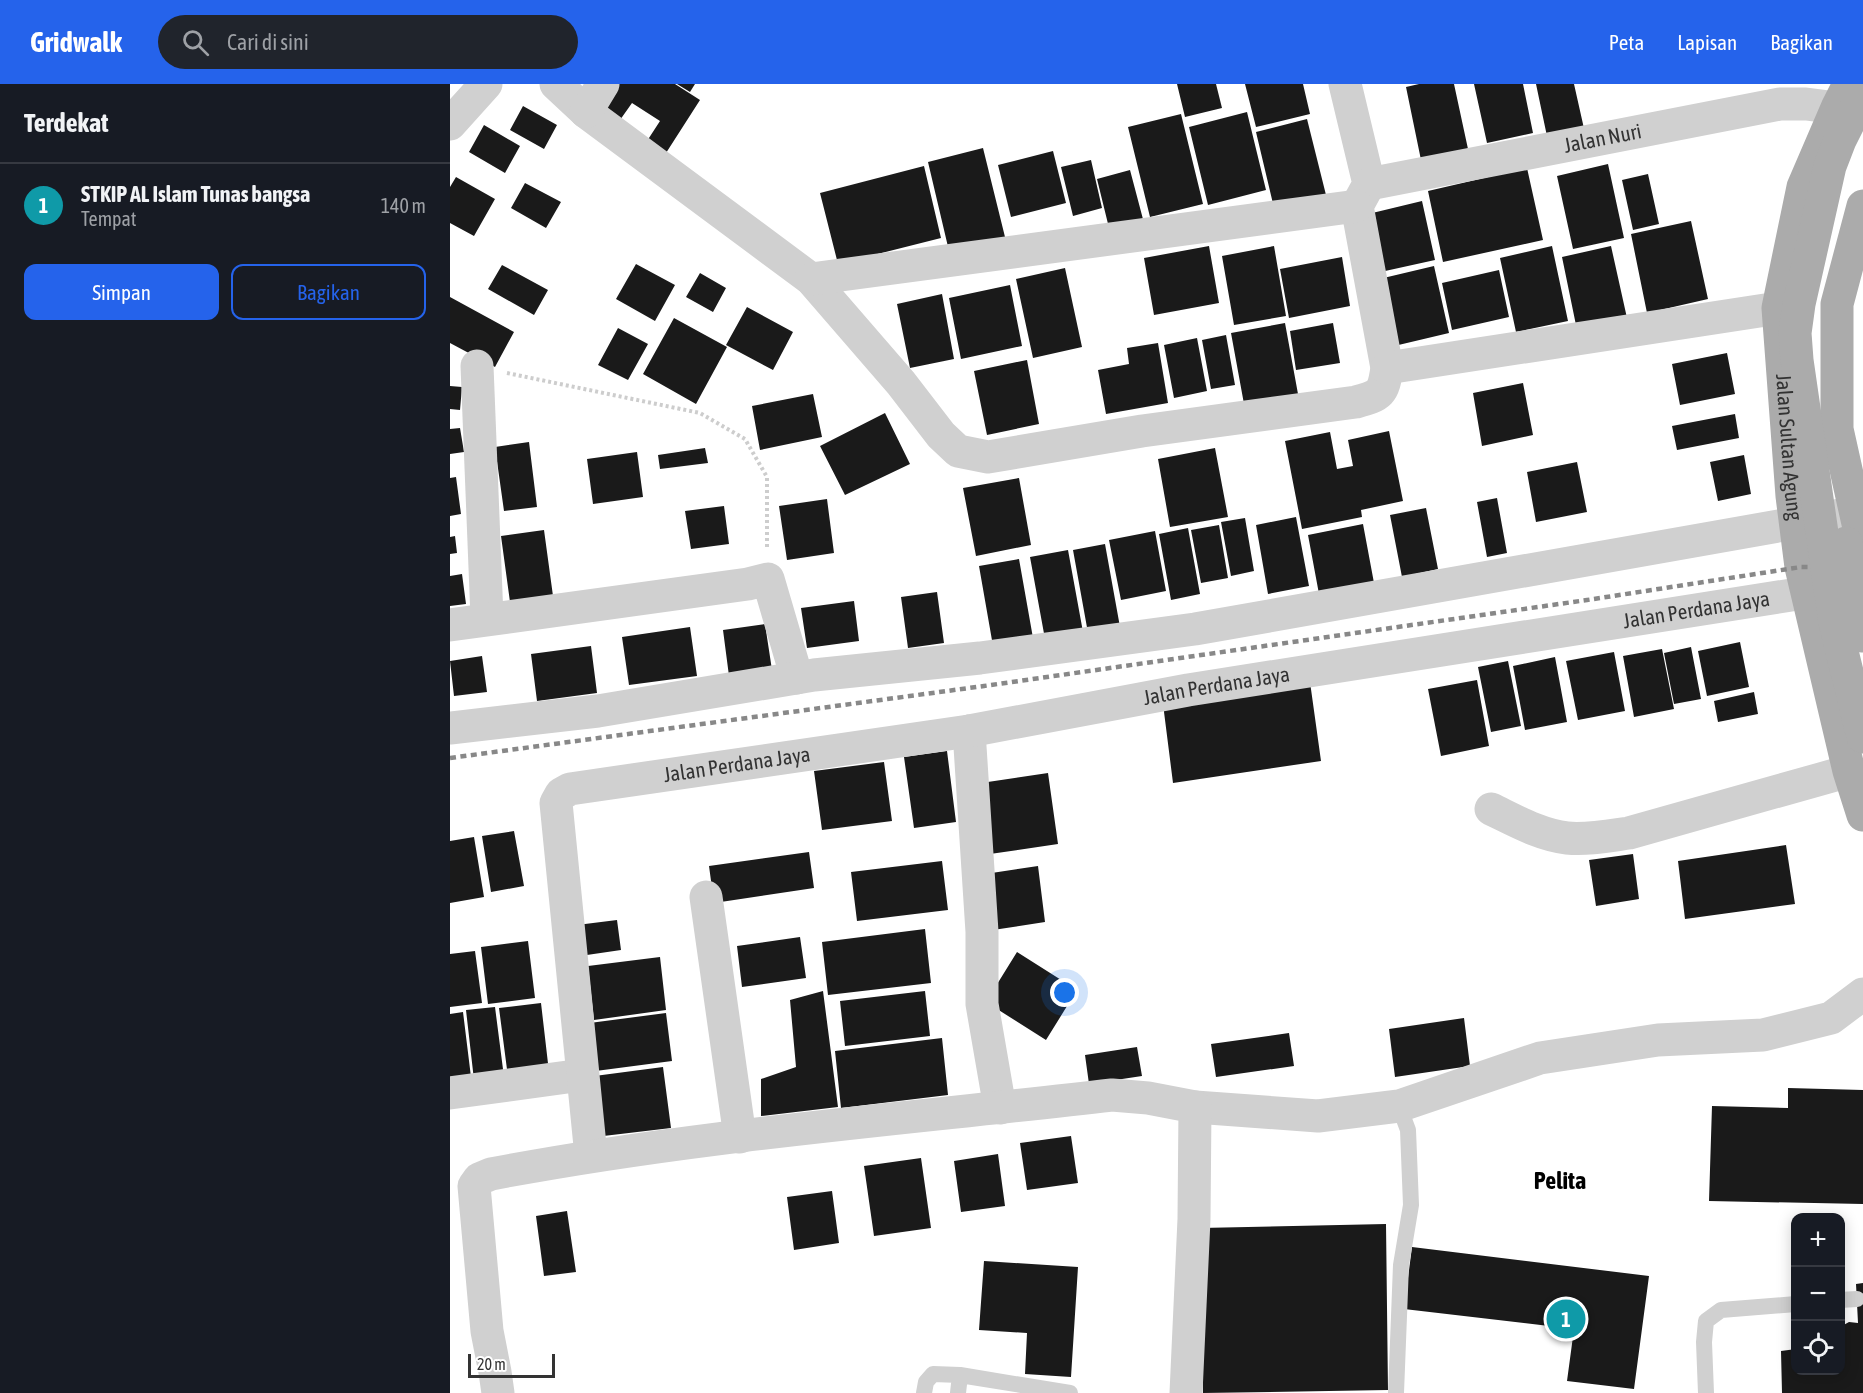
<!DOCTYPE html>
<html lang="id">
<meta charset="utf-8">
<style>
body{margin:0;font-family:"Asap Condensed",sans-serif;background:#20242c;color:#f1f3f6}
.controls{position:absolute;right:18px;bottom:18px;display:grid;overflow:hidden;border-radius:12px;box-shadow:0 3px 15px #0003}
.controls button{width:54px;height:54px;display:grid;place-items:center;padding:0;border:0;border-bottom:2px solid #363941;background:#171b24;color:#f1f3f6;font:30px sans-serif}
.scale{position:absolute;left:18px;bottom:15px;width:87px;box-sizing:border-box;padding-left:6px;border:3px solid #333;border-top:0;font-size:16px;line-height:21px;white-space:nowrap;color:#333;-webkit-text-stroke:4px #fff;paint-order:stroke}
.you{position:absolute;left:615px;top:909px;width:21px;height:21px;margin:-15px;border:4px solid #fff;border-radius:50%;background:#1a73e8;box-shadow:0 0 0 9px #1a73e833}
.badge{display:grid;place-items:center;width:39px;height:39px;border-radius:50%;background:#2563eb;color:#fff;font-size:20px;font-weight:700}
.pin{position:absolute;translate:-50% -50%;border:3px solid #fff;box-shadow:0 2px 6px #0006}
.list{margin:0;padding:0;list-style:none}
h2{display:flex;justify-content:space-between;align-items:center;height:78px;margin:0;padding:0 24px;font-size:26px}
h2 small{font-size:20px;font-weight:400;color:#9ea1a6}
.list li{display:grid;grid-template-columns:39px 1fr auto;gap:18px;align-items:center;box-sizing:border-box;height:84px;padding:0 24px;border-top:2px solid #363941}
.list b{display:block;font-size:22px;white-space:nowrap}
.list p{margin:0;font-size:20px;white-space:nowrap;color:#9ea1a6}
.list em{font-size:20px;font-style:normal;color:#9ea1a6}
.actions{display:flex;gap:12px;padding:18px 24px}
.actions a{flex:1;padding:14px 0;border:2px solid #2563eb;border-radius:12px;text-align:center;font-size:21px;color:#2563eb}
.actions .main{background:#2563eb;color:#fff}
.icon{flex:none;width:33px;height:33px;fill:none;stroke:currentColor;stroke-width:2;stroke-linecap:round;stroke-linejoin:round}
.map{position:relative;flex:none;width:1413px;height:1309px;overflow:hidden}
header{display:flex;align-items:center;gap:36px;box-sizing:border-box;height:84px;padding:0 30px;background:#2563eb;color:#fff}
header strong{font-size:28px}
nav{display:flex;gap:33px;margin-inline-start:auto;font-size:21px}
.search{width:420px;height:54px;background:#20242c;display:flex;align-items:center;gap:15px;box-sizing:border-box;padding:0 21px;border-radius:33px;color:#9ea1a6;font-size:22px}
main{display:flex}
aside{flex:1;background:#171b24}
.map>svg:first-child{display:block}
</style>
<header>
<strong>Gridwalk</strong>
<div class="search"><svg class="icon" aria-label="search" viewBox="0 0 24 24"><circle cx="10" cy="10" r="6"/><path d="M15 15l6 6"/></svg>Cari di sini</div>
<nav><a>Peta</a><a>Lapisan</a><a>Bagikan</a></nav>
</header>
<main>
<aside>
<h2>Terdekat<small></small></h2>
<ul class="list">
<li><span class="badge" style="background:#0f9aa8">1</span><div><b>STKIP AL Islam Tunas bangsa</b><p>Tempat</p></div><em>140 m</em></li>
</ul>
<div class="actions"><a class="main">Simpan</a><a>Bagikan</a></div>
</aside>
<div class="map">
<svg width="1413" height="1309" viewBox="0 0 1413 1309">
<rect width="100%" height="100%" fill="#fff"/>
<path fill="#1a1a1a" d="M164 0H225L250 16 216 69 197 57 210 37 182 19 170 36 150 23Z
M227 0H245L240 8Z
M727 0H766L772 24 735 33Z
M795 0H853L860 30 806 43Z
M969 0H1004L1018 65 971 76 956 3Z
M1024 0H1073L1083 49 1037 59Z
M1086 0H1124L1135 49 1098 57Z
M73 22 107 41 94 65 60 46Z
M797 28 816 106 758 121 739 43Z
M731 30 753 120 700 133 678 43Z
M857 35 876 111 824 124 806 48Z
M34 41 70 62 55 89 19 68Z
M533 64 555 153 499 167 478 78Z
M603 67 616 119 561 133 548 81Z
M641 76 652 124 623 132 611 83Z
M1158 80 1174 154 1123 165 1107 92Z
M474 82 491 154 388 180 370 109Z
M1077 84 1093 156 993 178 978 107Z
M680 86 694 139 660 148 647 95Z
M1198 90 1209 140 1183 146 1172 96Z
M6 93 45 115 24 152 0 139V103Z
M75 99 111 118 96 144 61 124Z
M972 117 985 176 926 189 914 131Z
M1241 137 1258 215 1197 229 1181 150Z
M759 162 769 219 704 231 694 174Z
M824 162 836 232 784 241 772 172Z
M1102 162 1118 237 1066 248 1050 174Z
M1161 162 1177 234 1127 246 1112 173Z
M892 173 900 222 839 234 830 185Z
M186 180 225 201 205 237 166 215Z
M52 181 98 206 84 231 38 205Z
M984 182 999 249 940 263 925 196Z
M615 184 632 263 583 274 566 195Z
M1049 186 1059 233 1002 246 992 199Z
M250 189 276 204 263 228 236 213Z
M560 201 572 262 511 275 499 214Z
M492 210 504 275 460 284 447 220Z
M0 213 64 248 45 283 0 259Z
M297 223 343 248 323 286 276 261Z
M224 234 277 263 246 320 193 290Z
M835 239 848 310 794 320 781 249Z
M883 239 890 279 846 286 840 247Z
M168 244 198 260 178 296 148 281Z
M776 251 785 301 761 305 752 256Z
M747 254 757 307 724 314 714 261Z
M708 259 718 319 656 330 648 286 679 280 677 264Z
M1277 269 1285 310 1230 321 1222 280Z
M577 276 589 340 537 351 524 287Z
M1073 299 1083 351 1032 362 1023 309Z
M0 302 12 303 10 326 0 325Z
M363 310 372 353 310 366 302 322Z
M435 329 460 380 395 411 370 362Z
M1285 330 1289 354 1227 366 1222 342Z
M10 344 14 368 0 370V345Z
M939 347 953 417 911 426 912 433 852 445 835 357 880 348 887 385 903 382 898 356Z
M79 358 87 423 54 427 45 363Z
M255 364 258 379 210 385 208 371Z
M765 364 778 433 720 443 708 375Z
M187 368 193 413 143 420 137 375Z
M1294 371 1301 410 1268 417 1260 378Z
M1127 378 1137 428 1086 438 1077 388Z
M6 393 11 430 0 432V394Z
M569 394 581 461 526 472 513 404Z
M1047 414 1057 469 1037 473 1027 418Z
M377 415 384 469 337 476 329 422Z
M274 422 279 460 241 465 235 427Z
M976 424 988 485 952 493 940 431Z
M846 433 859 502 818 510 806 441Z
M795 434 804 487 781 492 771 438Z
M913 440 924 499 869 510 858 451Z
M769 441 778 494 751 499 741 446Z
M738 444 750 510 721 516 709 450Z
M94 446 103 512 60 518 51 452Z
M705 447 716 507 671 516 659 456Z
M5 452 7 469 0 470V453Z
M655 460 670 543 638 549 623 466Z
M618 466 633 548 595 555 580 473Z
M569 475 583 554 543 562 529 482Z
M12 490 16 520 0 522V492Z
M487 508 494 559 458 564 451 513Z
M404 517 409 557 357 564 351 524Z
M315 540 322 586 279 592 273 546Z
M240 543 247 592 179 601 172 553Z
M1290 558 1299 603 1257 612 1248 567Z
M141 562 147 609 87 617 81 570Z
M1241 563 1251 615 1224 620 1214 569Z
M1212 565 1224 625 1184 633 1173 572Z
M1164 568 1175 627 1128 636 1116 577Z
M32 572 37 608 4 612 0 577Z
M1105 573 1117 638 1075 646 1063 582Z
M1058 577 1071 642 1041 648 1028 583Z
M1027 596 1039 662 991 672 978 605Z
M860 598 871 677 723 699 713 620Z
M1304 608 1308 630 1268 638 1264 617Z
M497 667 506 738 464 744 454 673Z
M434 678 442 737 372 746 364 687Z
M598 689 608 760 540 770 531 699Z
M64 747 74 802 41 808 32 752Z
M24 753 34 813 0 819V757Z
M1336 761 1345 820 1235 835 1228 777Z
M359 768 364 804 264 819 259 782Z
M1183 770 1189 815 1146 822 1139 776Z
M492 777 498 826 407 837 401 788Z
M588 782 595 838 543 846 535 790Z
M167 836 171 866 130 872 127 841Z
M475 845 481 899 378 911 372 858Z
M350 853 356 894 292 903 287 862Z
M78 857 85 914 38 920 31 863Z
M25 867 32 919 0 923V870Z
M567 868 627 906 596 956 536 918Z
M210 873 216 926 144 936 138 882Z
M373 907 388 1023 311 1032V995L346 983 340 916Z
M475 907 480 952 395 962 390 917Z
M91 919 99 988 58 993 49 924Z
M45 923 54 993 24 996 16 926Z
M13 928 21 993 0 996V930Z
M216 929 222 977 138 988 132 940Z
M1014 934 1020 982 945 993 939 945Z
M839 949 844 982 766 993 761 960Z
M492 954 498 1011 391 1024 385 967Z
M687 963 692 992 639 1000 635 971Z
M213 983 221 1044 145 1053 137 993Z
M1338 1004 1413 1006V1120L1259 1117 1262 1022 1338 1024Z
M621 1052 628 1099 577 1106 570 1059Z
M548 1070 555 1122 511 1128 504 1077Z
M471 1074 481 1144 424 1152 414 1082Z
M382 1107 389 1159 344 1166 337 1113Z
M117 1127 126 1188 94 1192 86 1132Z
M936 1140 938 1306 753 1309 750 1144Z
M962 1163 1199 1192 1184 1305 1117 1297 1124 1245 954 1225Z
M534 1177 628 1183 621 1293 575 1290 577 1249 529 1246Z
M1413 1199V1309H1332L1331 1267 1346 1265V1286H1390V1243L1399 1238 1408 1239 1406 1200Z"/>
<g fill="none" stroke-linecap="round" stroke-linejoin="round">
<path stroke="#cdcdcd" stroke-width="4" stroke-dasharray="3 3" stroke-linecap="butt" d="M57 289 250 329 295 355 317 393V464"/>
<path stroke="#d0d0d0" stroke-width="16" d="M1390 1216 1407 1215
M474 1309 476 1298 483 1290 510 1291
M508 1309 510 1291 620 1309
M946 1309 951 1181 961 1121 958 1046 949 1022
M1256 1309 1254 1258 1256 1237 1271 1226 1346 1220"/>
<g stroke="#d0d0d0" stroke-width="33">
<path d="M106 0 136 28 361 195 451 299 491 351 508 367 538 373 692 347 906 318C931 311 933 310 937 284L907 122 919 100 895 0"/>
<path d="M136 28 153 0"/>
<path d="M0 40 36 0"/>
<path id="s1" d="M919 100 1330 20H1356L1387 24"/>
<path d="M361 195 907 122"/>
<path d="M27 282 37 534"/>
<path d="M937 284 1328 224"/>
<path d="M0 541 298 500 318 495 347 594"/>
<path d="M0 644 148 627 364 591 530 574 745 545 1413 427"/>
<path d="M519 647 532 848V920L550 1024"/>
<path d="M1041 725C1064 736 1090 751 1117 754 1137 756 1158 752 1179 749L1399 687"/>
<path d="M256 813 290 1053"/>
<path d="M0 1009 132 991"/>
<path d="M745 1023 868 1032 949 1022 1090 974 1208 956 1313 951 1381 934 1413 910"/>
<path id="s2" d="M141 1072 106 719 111 710 120 705 519 647 738 606 1386 504"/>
<path d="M48 1309 45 1288 37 1247 24 1102 29 1095 41 1090C246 1051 455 1035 662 1011L698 1014 745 1023 744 1135 736 1309"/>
</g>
<g stroke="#ababab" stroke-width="33">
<path id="s3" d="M1399 0 1387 24 1353 103 1328 224 1342 412 1351 483 1399 687 1413 731"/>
<path d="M1413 122 1387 220V345L1413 462"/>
</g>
<path stroke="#888" stroke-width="4.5" stroke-dasharray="6 4.5" stroke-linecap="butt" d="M0 674 534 602 1137 516 1351 483H1413"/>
<path stroke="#ababab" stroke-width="33" d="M1413 10 1390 56 1380 82 1349 220 1345 249 1347 276 1385 539 1413 653
M1396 459 1413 552"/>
</g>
<g text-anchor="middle" stroke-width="6" stroke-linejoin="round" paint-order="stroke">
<g font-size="21" fill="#333" stroke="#fff">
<text dy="7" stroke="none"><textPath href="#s1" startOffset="238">Jalan Nuri</textPath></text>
<text dy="7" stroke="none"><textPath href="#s3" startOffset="376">Jalan Sultan Agung</textPath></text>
<text dy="7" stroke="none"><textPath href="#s2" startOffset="1516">Jalan Perdana Jaya</textPath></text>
<text dy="7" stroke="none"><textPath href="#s2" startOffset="1030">Jalan Perdana Jaya</textPath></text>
<text dy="7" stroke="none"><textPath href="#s2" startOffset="544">Jalan Perdana Jaya</textPath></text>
</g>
<g font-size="24" font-weight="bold" fill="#000" stroke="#fff">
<text x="1110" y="1105">Pelita</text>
</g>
</g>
</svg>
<div class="controls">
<button>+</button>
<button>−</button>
<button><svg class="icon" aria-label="locate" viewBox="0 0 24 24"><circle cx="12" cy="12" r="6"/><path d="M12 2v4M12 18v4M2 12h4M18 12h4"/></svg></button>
</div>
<div class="scale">20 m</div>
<div class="you"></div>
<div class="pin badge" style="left:1116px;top:1235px;background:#0f9aa8">1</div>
</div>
</main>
